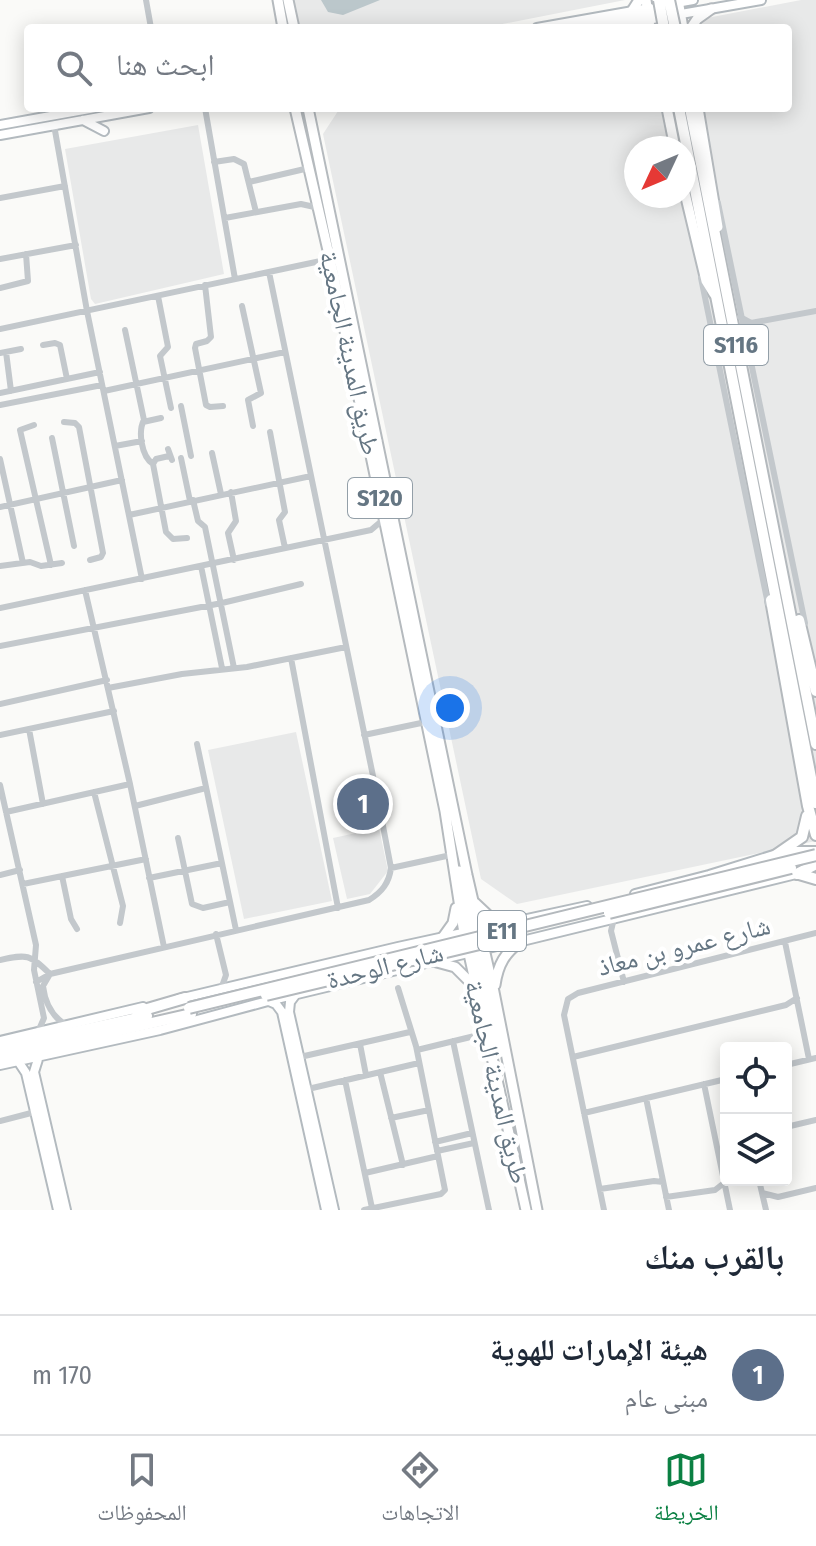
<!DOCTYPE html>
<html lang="ar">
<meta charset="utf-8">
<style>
body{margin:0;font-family:"Fira Sans Condensed","Noto Naskh Arabic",sans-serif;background:#f2f2f3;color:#1f2937;direction:rtl}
.controls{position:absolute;right:24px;bottom:24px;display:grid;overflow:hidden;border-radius:8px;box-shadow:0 4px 20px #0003}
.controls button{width:72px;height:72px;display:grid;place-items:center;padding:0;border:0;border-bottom:2px solid #e0e1e3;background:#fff;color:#1f2937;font:40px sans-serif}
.compass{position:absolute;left:624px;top:136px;width:72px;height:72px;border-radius:50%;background:#fff;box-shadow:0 4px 20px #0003;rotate:226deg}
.you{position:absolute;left:450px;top:708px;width:28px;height:28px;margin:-20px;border:6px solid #fff;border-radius:50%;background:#1a73e8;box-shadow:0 0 0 12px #1a73e833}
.badge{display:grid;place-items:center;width:52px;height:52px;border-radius:50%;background:#0b8043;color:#fff;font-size:26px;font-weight:700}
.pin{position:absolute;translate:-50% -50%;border:4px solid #fff;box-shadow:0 2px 8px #0006}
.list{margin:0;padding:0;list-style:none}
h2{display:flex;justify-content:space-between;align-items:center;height:104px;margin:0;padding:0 32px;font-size:34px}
h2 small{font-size:26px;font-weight:400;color:#747a83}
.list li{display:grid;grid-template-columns:52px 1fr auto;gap:24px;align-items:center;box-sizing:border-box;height:120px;padding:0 32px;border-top:2px solid #e0e1e3}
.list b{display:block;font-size:30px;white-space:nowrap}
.list p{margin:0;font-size:26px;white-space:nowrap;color:#747a83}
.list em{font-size:26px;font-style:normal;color:#747a83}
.icon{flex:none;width:44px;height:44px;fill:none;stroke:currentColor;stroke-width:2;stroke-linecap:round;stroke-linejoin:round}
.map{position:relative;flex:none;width:816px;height:1210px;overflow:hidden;direction:ltr}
.search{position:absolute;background:#fff;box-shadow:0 4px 20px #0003;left:24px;right:24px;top:24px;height:88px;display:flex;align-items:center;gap:20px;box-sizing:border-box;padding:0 28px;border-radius:8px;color:#747a83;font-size:30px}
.sheet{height:224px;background:#fff}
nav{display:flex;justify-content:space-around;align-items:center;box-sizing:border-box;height:112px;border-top:2px solid #e0e1e3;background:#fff;font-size:22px;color:#747a83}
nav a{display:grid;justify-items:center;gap:4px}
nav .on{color:#0b8043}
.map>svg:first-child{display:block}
</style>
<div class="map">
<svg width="816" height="1210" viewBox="0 0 816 1210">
<rect width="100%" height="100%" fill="#fafaf8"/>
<path fill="#e8e9e9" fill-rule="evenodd" d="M292 0H625L482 28H297Z
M801 0H816V841L517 904 481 879 323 134 340 108H788V28H655ZM636 148H684V196H636Z
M198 125 224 274 95 304 91 299 65 149Z
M296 732 332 901 244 919 208 750Z
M379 828 388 871 370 894 347 899 333 838Z"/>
<path fill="#bbc7cb" d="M321 0H380L343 15 328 12Z"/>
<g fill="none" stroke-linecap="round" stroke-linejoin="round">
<defs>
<path id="secondary" d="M676 3 693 0
M537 28 650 8
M601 28 761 0
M83 120 104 131
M0 125 95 108
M0 135 149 108
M635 894 709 875 780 853
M518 942 800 873
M296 994 290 1002 289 1012 334 1210
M179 999 398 947 587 906
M269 1001 276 1004 282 1012 326 1210
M0 1041 143 1007
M39 1056 34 1072 66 1210
M18 1061 26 1073 58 1210
M0 1065 160 1030 268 1001 501 945"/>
<path id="primary" d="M278 0 283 28
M288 0 294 28
M646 0 650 28
M678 0 683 28
M632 11 639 0
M616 25 627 28
M572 28 679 8
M691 28 697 19 711 9
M295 108 330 259 445 811 463 927 526 1210
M308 108 467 875 494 992 537 1210
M667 108 675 148
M698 108 718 227
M684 189 706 281 714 294
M459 871 473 935 483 942 508 944
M475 903 492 919 504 923
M443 937 453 923 456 908
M473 941 498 1043
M433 961 455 967 473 985
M495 985C498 964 505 953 521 941"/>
<path id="highway" d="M679 108 816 803
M690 108 816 744
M771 600 808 806 816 835
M799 620 816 691
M785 852H816
M776 855 802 837 807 816
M797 874 816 864
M799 874 816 879
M137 1012 185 998
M0 1048 147 1016
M0 1058 191 1014"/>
</defs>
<use href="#secondary" stroke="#b3babf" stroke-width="12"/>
<use href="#primary" stroke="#b5babe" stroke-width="13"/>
<use href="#highway" stroke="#b4b9bd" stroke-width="14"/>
<path stroke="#c3c8cc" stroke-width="6" d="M146 0 151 28
M205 108 235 279
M54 125 87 311 142 579
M214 162 234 159 244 164 256 212
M249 182 309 168
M0 198 65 186
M718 203 805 623
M225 218 301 204 319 208
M0 259 76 245
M701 278 768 604
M205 285 211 337 207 341 196 344 195 348 206 405 210 407 223 406
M0 288 28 281 26 254
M158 296 168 347 160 356 171 408
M242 306 261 393 248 400 253 426
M740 317 751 323 816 311
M0 329 330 259
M125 330 144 420C138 431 141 456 153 464
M43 345 55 343 60 345 67 379
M6 352 11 391
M0 353 21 349
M104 391 285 352
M0 393 100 372
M0 405 102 385
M181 406 191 456
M64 422 75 423 79 427 103 553 101 557 90 560
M143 422 161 418
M34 425 20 430 51 565
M270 432 285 512 279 520 285 548
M52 438 74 546
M115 446 142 441
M168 449 172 460
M212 453 221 494
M169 456 156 459 153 464 166 532 173 539 187 538
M181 458 190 501
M0 459 23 563
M231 492 236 521 228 533 234 560
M193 500 198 521 205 527 234 668
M0 507 122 480
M129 515 311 476
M0 566 30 562 41 566 62 563
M201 566 222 668
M85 590 130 784 164 947
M0 608 371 530 384 519
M0 646 222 603 301 584
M291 658 338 908
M108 688 182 674 247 667 346 647
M0 704 107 680
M29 729 43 804
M0 735 114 711
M364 735 426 722
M197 744 236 930
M0 785 36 945 34 970 44 1018 38 1032
M94 792 123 906 120 923
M135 806 206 788
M6 812 130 784
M178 838 192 904 203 908 230 902
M391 868 451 855
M0 875 20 870
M62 876 71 919 77 929
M149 878 222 863
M23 884 146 859
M614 918 611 931 624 982
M216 934 226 975 221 989
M785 942 809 1059
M0 960C27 954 30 954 50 974L43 986C45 1003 53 1018 68 1026
M36 982 50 974 369 900C382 892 389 883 391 868L379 805 269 272
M453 1041 489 1210
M360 1044 366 1075
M417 1050 487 1033
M300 1057 410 1032
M573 1057 786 1005 797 998
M786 1065 816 1058
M380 1072 403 1165
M345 1080 372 1208
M704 1084 730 1210
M308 1089 419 1063
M646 1098 669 1210
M584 1113 726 1079
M391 1118 429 1110
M0 1121 35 1112
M786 1127 816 1120
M435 1142 472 1133
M437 1151 474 1143
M365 1173 438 1156
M759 1180 766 1210
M600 1189 654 1181 663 1182
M762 1193 778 1197 816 1188
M666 1197 715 1190 724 1183
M364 1210 441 1194 445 1190 416 1046 398 988
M604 1210 564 1015 568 999 578 993 816 933"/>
<use href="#secondary" stroke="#fff" stroke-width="8"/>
<use href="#primary" stroke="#fff" stroke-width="9"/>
<use href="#highway" stroke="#fff" stroke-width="10"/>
<defs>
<path id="highway-bridge" d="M659 0 664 28
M669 0 675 28
M609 913 791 868
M266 995 484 943
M189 1008 816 855"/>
</defs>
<use href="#highway-bridge" stroke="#b4b9bd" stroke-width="14" stroke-linecap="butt"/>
<use href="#highway-bridge" stroke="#fff" stroke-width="10"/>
</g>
<g text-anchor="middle" stroke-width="8" stroke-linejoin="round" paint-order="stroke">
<g fill="#fff" stroke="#939fa8" stroke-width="2">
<rect x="704" y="325" width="64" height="40" rx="6"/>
<rect x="348" y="478" width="64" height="40" rx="6"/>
<rect x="478" y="911" width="48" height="40" rx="6"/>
</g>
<g font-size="24" font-weight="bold" fill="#657683">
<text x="736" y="353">S116</text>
<text x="380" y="506">S120</text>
<text x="502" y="939">E11</text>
</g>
<g font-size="26" fill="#657683" stroke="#fff">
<text transform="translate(350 353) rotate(78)" y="9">طريق المدينة الجامعية</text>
<text transform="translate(684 946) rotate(-14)" y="9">شارع عمرو بن معاذ</text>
<text transform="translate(385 966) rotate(-14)" y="9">شارع الوحدة</text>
<text transform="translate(497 1082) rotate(77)" y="9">طريق المدينة الجامعية</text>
</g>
</g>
</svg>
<div class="controls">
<button><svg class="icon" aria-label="locate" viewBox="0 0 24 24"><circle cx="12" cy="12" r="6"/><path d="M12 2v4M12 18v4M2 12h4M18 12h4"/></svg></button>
<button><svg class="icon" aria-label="layers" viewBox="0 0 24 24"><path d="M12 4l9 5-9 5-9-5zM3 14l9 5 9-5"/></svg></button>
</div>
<svg class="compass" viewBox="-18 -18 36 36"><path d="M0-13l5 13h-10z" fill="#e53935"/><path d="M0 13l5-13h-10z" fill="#747a83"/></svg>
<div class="you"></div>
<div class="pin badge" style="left:363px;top:804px;background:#5c6f8a">1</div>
<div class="search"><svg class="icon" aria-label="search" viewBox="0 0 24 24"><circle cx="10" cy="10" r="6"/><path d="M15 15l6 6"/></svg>ابحث هنا</div>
</div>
<section class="sheet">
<h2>بالقرب منك<small></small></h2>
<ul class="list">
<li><span class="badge" style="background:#5c6f8a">1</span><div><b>هيئة الإمارات للهوية</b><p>مبنى عام</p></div><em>170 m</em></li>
</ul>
</section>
<nav>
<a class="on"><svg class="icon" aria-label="map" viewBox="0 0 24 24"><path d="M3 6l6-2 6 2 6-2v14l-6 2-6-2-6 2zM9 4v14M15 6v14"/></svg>الخريطة</a>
<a><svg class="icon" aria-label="directions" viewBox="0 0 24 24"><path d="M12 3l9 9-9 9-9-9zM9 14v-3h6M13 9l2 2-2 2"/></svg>الاتجاهات</a>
<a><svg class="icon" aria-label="saved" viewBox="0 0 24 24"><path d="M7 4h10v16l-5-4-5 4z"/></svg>المحفوظات</a>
</nav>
